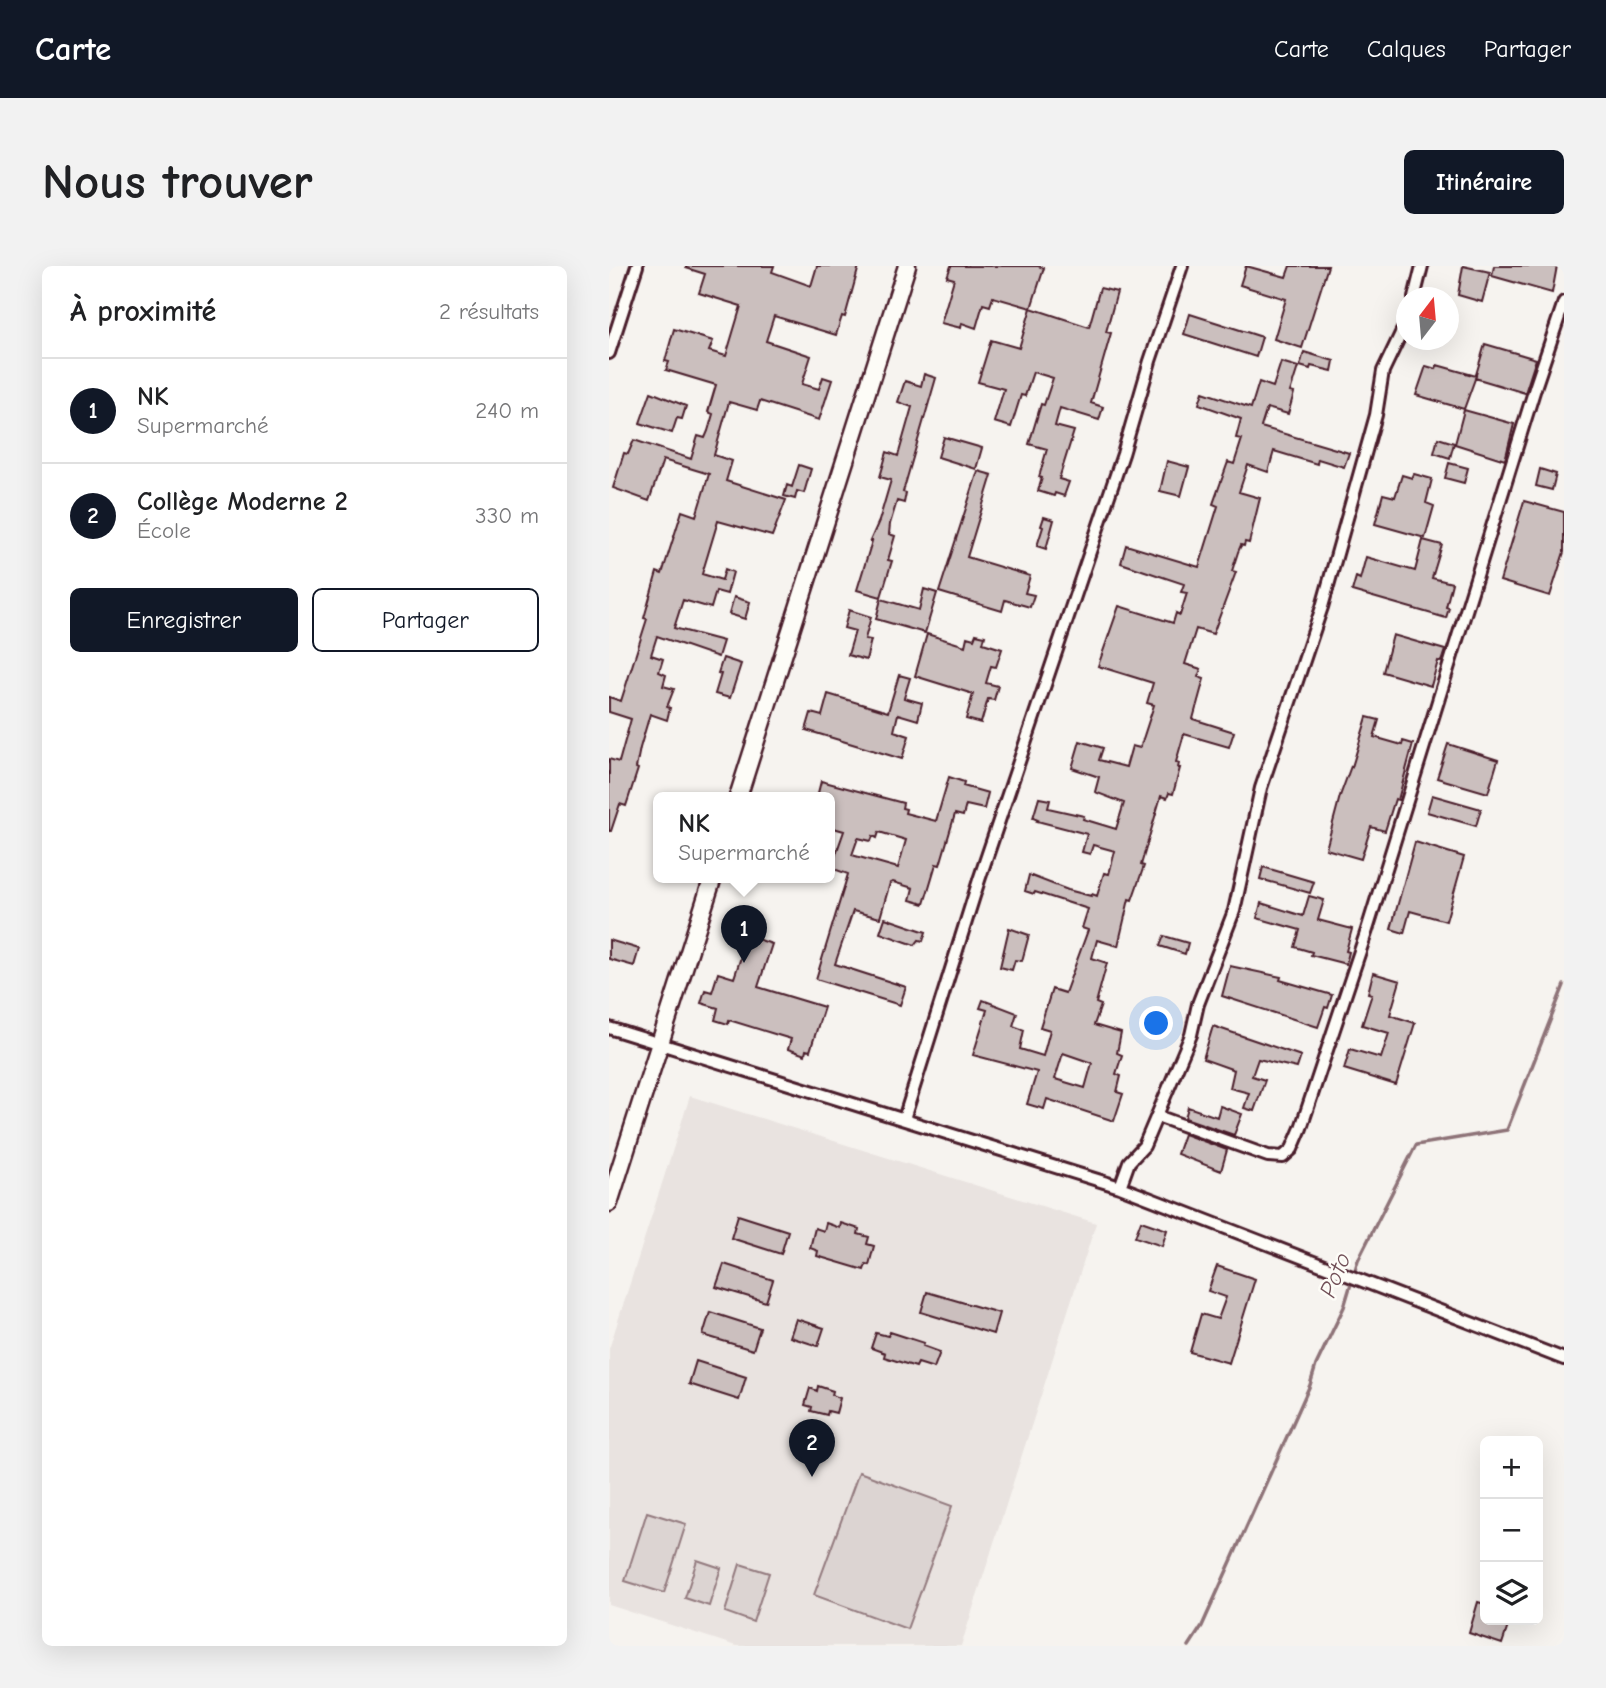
<!DOCTYPE html>
<html lang="fr">
<meta charset="utf-8">
<style>
body{margin:0;font-family:"Comic Neue",sans-serif;background:#f2f2f2;color:#202124}
.controls{position:absolute;right:21px;bottom:21px;display:grid;overflow:hidden;border-radius:10px;box-shadow:0 7px 28px #0002}
.controls button{width:63px;height:63px;display:grid;place-items:center;padding:0;border:0;border-bottom:2px solid #e0e0e0;background:#fff;color:#202124;font:35px sans-serif}
.compass{position:absolute;left:787px;top:21px;width:63px;height:63px;border-radius:50%;background:#fff;box-shadow:0 7px 28px #0002;rotate:16deg}
.you{position:absolute;left:548px;top:758px;width:24px;height:24px;margin:-18px;border:5px solid #fff;border-radius:50%;background:#1a73e8;box-shadow:0 0 0 10px #1a73e833}
.badge{display:grid;place-items:center;width:46px;height:46px;border-radius:50%;background:#111827;color:#fff;font-size:23px;font-weight:700}
.pin{position:absolute;translate:-50% -58px;filter:drop-shadow(0 2px 4px #0008)}
.pin::after{content:'';position:absolute;top:37px;width:24px;height:21px;background:inherit;clip-path:polygon(0 0,100% 0,50% 100%)}
.popup{position:absolute;left:44px;top:526px;width:182px;height:91px;box-sizing:border-box;display:grid;place-content:center;border-radius:10px;background:#fff;filter:drop-shadow(0 2px 5px #0005);font-size:23px;white-space:nowrap;color:#757577}
.popup b{font-size:26px;color:#202124}
.popup::after{content:'';position:absolute;left:50%;top:100%;margin-left:-14px;border:14px solid transparent;border-top-color:#fff}
.list{margin:0;padding:0;list-style:none}
h2{display:flex;justify-content:space-between;align-items:center;height:91px;margin:0;padding:0 28px;font-size:30px}
h2 small{font-size:23px;font-weight:400;color:#757577}
.list li{display:grid;grid-template-columns:46px 1fr auto;gap:21px;align-items:center;box-sizing:border-box;height:105px;padding:0 28px;border-top:2px solid #e0e0e0}
.list b{display:block;font-size:26px;white-space:nowrap}
.list p{margin:0;font-size:23px;white-space:nowrap;color:#757577}
.list em{font-size:23px;font-style:normal;color:#757577}
.actions{display:flex;gap:14px;padding:21px 28px}
.actions a{flex:1;padding:16px 0;border:2px solid #111827;border-radius:10px;text-align:center;font-size:24px;color:#111827}
.actions .main{background:#111827;color:#fff}
.icon{flex:none;width:38px;height:38px;fill:none;stroke:currentColor;stroke-width:2;stroke-linecap:round;stroke-linejoin:round}
.map{position:relative;flex:none;width:955px;height:1380px;overflow:hidden;border-radius:10px}
header{display:flex;align-items:center;gap:42px;box-sizing:border-box;height:98px;padding:0 35px;background:#111827;color:#fff}
header strong{font-size:33px}
nav{display:flex;gap:38px;margin-inline-start:auto;font-size:24px}
.intro{display:flex;align-items:center;justify-content:space-between;box-sizing:border-box;height:168px;padding:0 42px}
h1{margin:0;font-size:49px}
.button{padding:18px 32px;border-radius:10px;background:#111827;color:#fff;font-size:24px;font-weight:700}
main{display:flex;gap:42px;padding:0 42px}
aside{flex:1;background:#fff;border-radius:10px;box-shadow:0 7px 28px #0002}
.map>svg:first-child{display:block}
</style>
<header>
<strong>Carte</strong>
<nav><a>Carte</a><a>Calques</a><a>Partager</a></nav>
</header>
<div class="intro"><h1>Nous trouver</h1><a class="button">Itinéraire</a></div>
<main>
<aside>
<h2>À proximité<small>2 résultats</small></h2>
<ul class="list">
<li><span class="badge">1</span><div><b>NK</b><p>Supermarché</p></div><em>240 m</em></li>
<li><span class="badge">2</span><div><b>Collège Moderne 2</b><p>École</p></div><em>330 m</em></li>
</ul>
<div class="actions"><a class="main">Enregistrer</a><a>Partager</a></div>
</aside>
<div class="map">
<svg width="955" height="1380" viewBox="0 0 955 1380">
<rect width="100%" height="100%" fill="#f6f3ef"/>
<filter id="ink" filterUnits="userSpaceOnUse"><feTurbulence type="fractalNoise" baseFrequency=".0143" numOctaves="2"/><feDisplacementMap in="SourceGraphic" scale="14" xChannelSelector="R" yChannelSelector="G"/><feConvolveMatrix kernelMatrix="1 2 1 2 8 2 1 2 1" color-interpolation-filters="sRGB"/></filter>
<g filter="url(#ink)">
<path fill="#e9e3e0" d="M81 830 487 957 352 1380H127L0 1339V1083Z"/>
<path fill="#dcd4d2" stroke="#937a7e" stroke-width="2" d="M250 1206 343 1240 298 1363 205 1329Z
M38 1246 77 1258 55 1327 16 1315Z
M88 1294 112 1302 100 1340 76 1332Z
M131 1298 160 1307 144 1356 116 1346Z"/>
<g fill="none" stroke-linecap="round" stroke-linejoin="round">
<path stroke="#8e7378" stroke-width="3.5" d="M580 1380 593 1360 701 1119 707 1099 735 1041 749 994 807 879 898 864 955 719"/>
</g>
<path fill="#cbbfbe" stroke="#4a1f2b" stroke-width="2" fill-rule="evenodd" d="M77 0H165L163 6 202 20 208 0H250L236 51 233 50 227 69 165 50 157 75 202 90 193 118 210 123 214 111 223 114 210 154 151 135 148 144 120 136 105 189 123 195 117 215 177 234 163 270 109 255 93 308 113 314 116 303 124 306 118 328 107 325 102 342 74 334 65 362 114 375 109 391 48 370 42 389 54 393 50 406 57 409 54 420 65 423 58 441 61 442 58 454 41 448 31 482 27 502 29 503 17 540 11 538 2 565H0V493L10 496 22 453 0 446V431L12 435 38 353 35 352 48 306 53 308 73 245 87 250 100 208 54 194 40 235 4 222 15 187 19 188 25 174 82 193 89 170 96 172 99 165 104 148 99 146 107 119 57 104 60 96 56 95 65 63 104 75 100 85 117 90 132 40 90 27 96 8 77 2Z
M342 0H429L435 2 422 42 384 31 381 40 374 38 367 62 353 57 352 62 332 57 345 13 338 11Z
M637 0 677 11 681 0H719L693 82 665 73 677 33 631 19Z
M854 0 881 6 873 36 849 29Z
M885 0H948L943 27 883 10Z
M491 22 508 26 497 66 502 67 482 137 494 141 490 154 451 142 446 160 465 165 450 213 460 216 455 230 446 227 445 230 429 225 433 212 430 211 438 183 420 178 432 138 435 139 444 112 424 106 416 130 412 129 402 161 385 156 395 123 369 116 382 74 410 82 422 42 480 61Z
M581 48 653 71 647 91 575 68Z
M876 78 927 93 916 127 866 112Z
M695 86 725 95 723 105 702 100 701 103 691 100Z
M672 96 689 101 681 126 685 127 679 148 658 142 652 161 740 187 735 201 709 193 708 198 665 185 659 206 639 199 630 226 651 232 640 277 636 276 635 280 632 279 629 286 623 305 627 306 604 368 587 363 576 398 592 403 589 411 595 413 584 453 625 466 620 481 575 468 567 496 570 497 569 502H571L564 528 560 527 558 532 552 530 532 599 535 600 523 634 520 633 509 680 488 674 483 692 498 697 487 737 492 739 485 759 512 767 508 787 513 789 507 808 512 810 508 826 514 828 505 855 438 833 435 843 418 838 428 806 364 789 378 744 371 742 374 734 408 747 404 760 415 764 411 783 434 790 441 764 431 761 443 723 456 727 479 664 473 662 479 643 426 626 425 628 416 625 420 609 459 624 482 630 483 628 488 630 495 607 500 608 506 585 484 579 481 588 473 586 478 568 428 555 429 554 424 552 430 532 441 534 439 542 475 550 474 553 507 563 515 537 486 526 490 511 463 502 471 475 494 482 490 494 517 501 523 480 531 482 545 439 538 437 544 417 489 400 510 340 564 357 567 347 571 349 578 327 572 326 575 318 512 297 517 279 590 301 609 240 604 238 619 196 625 198 633 173 627 172 632 153 590 138 594 126 642 142 650 116 664 121ZM454 787 483 797 476 822 446 813Z
M828 99 867 110 855 143 807 129 817 100 827 103Z
M315 108 327 112 294 226 297 227 295 237 288 235 281 258 280 268 286 270 279 294 283 295 272 331 248 324 263 275H261L270 255 282 214 271 211 278 186 289 190 303 141 289 136 296 115 312 120Z
M42 126 77 140 73 153 68 152 63 167 31 157Z
M855 144 905 158 896 194 846 178Z
M335 171 373 182 367 203 329 191Z
M829 172 845 177 841 192 825 187Z
M558 195 580 201 572 230 551 225Z
M840 197 859 202 855 217 836 212Z
M190 199 202 203 195 227 188 225 186 233 175 230 178 219 183 221Z
M931 203 947 208 943 224 927 220Z
M369 205 383 209 358 291 421 310 416 327 425 329 421 341 396 334 393 345 330 326Z
M805 208 823 213 817 237 825 240 816 272 766 258 774 228 786 231 793 209 803 212Z
M915 235 955 246V286L941 330 891 315Z
M435 251 445 254 437 283 428 280 434 261 432 260Z
M814 274 833 279 823 312 843 317 837 341 840 342 837 352 743 325 747 311 751 313 757 291 806 305Z
M315 323 328 327 316 367 267 353 272 333 310 344Z
M125 331 141 336 136 353 120 348Z
M240 344 262 351 256 373 262 374 257 394 239 389 246 365 235 362Z
M318 368 356 380 358 371 365 373 367 368 376 370 374 377 393 383 387 401 382 400 377 417 389 420 385 434 379 433 372 457 357 453 364 428 306 410Z
M784 369 836 384 832 396 829 395 822 420 774 406Z
M114 392 132 398 121 432 106 428 112 408 109 407Z
M290 409 301 412 295 432 313 437 309 454 289 448 285 465 300 470 293 493 197 464 202 447 213 450 219 428 279 446Z
M758 451 770 454 765 471 793 479 794 475 804 478 789 534 786 533 776 565 762 561 752 593 717 583 731 530 742 500 743 501Z
M839 478 889 494 879 527 828 512Z
M340 511 355 516 354 520 379 527 375 543 357 539 354 550 346 548 331 599 327 598 315 638 301 634 304 622 284 616 281 617 271 652 244 645 226 698 297 721 291 739 207 713 239 608 222 602 235 565 221 561V531H208L212 515 294 537 293 542 297 543 296 547 327 555ZM270 566 297 574 289 602 243 589 249 572 262 575 264 570 268 572Z
M823 529 872 543 867 560 818 546Z
M806 576 855 591 837 655 801 645 795 667 782 663Z
M654 601 705 616 701 627 651 613Z
M700 630 715 634 709 654 743 663 737 685 740 686 737 698 702 689 703 686 686 681 691 664 648 652 652 637 694 650Z
M276 652 317 666 314 675 310 674 306 679 271 667Z
M400 662 420 669 413 695 406 694 403 704 391 701Z
M139 670 163 678 149 721 215 741 201 785 197 784 196 789 179 783 182 773 172 770 120 754 119 758 106 754 109 742 92 737 96 724 103 726 109 707 125 712Z
M555 670 579 677 576 688 551 680Z
M0 674 30 683 25 700 0 693Z
M621 700 672 711 671 714 723 729 719 742 716 741 709 761 613 730Z
M764 707 791 715 781 749 806 757 787 819 735 803 741 783 772 792 780 767 753 759 763 728 759 727Z
M604 760 692 790 688 802 649 793 643 810 656 814 645 845 635 842 640 827 621 822 625 804 594 793Z
M611 840 633 848 625 869 576 852 579 841 608 851Z
M575 868 618 884 612 905 568 888Z
M129 949 179 965 172 988 122 972Z
M532 955 558 964 553 980 526 971Z
M217 957 231 962 232 957 250 963 249 968 260 971 258 978 265 980 260 999 257 998 255 1004 208 990 209 985 201 982 206 962 215 965Z
M115 998 164 1014 157 1036 107 1021Z
M608 1000 646 1013 620 1097 581 1086 592 1048 609 1053 617 1031 599 1025Z
M318 1026 390 1047 384 1068 312 1046Z
M101 1046 151 1062 144 1084 94 1069Z
M187 1053 215 1062 209 1080 181 1071Z
M281 1066 315 1077 314 1080 331 1086 325 1102 309 1097 307 1101 275 1091 276 1087 262 1082 267 1067 279 1070Z
M87 1095 137 1111 130 1134 80 1118Z
M209 1120 224 1125 223 1129 231 1132 227 1147 219 1145 218 1149 202 1145 203 1141 196 1139 201 1122 208 1125Z
M869 1336 876 1338V1354H901L893 1378 860 1367Z"/>
<g fill="none" stroke-linecap="round" stroke-linejoin="round">
<defs>
<path id="street" d="M805 32 813 0
M0 87 28 0
M0 762 511 921 955 1093
M548 850 659 890 674 891 683 883 692 862 758 664 927 119 955 36
M295 853 370 614 514 188 541 95 573 0
M511 921 520 896 535 880 582 769 589 738 625 645 652 522 713 341 767 149 774 105 797 57"/>
<path id="secondary" d="M129 531 298 0
M0 937 104 611"/>
</defs>
<use href="#street" stroke="#4a1f2b" stroke-width="16"/>
<use href="#secondary" stroke="#4a1f2b" stroke-width="21"/>
<use href="#street" stroke="#fdfcf7" stroke-width="10"/>
<use href="#secondary" stroke="#fdfcf7" stroke-width="16"/>
</g>
</g>
<g text-anchor="middle" stroke-width="5" stroke-linejoin="round" paint-order="stroke">
<g font-size="24" font-style="italic" fill="#725058" stroke="#fdfcf7">
<text transform="translate(726 1009) rotate(-68)" y="8">Poto</text>
</g>
</g>
</svg>
<div class="controls">
<button>+</button>
<button>−</button>
<button><svg class="icon" aria-label="layers" viewBox="0 0 24 24"><path d="M12 4l9 5-9 5-9-5zM3 14l9 5 9-5"/></svg></button>
</div>
<svg class="compass" viewBox="-18 -18 36 36"><path d="M0-13l5 13h-10z" fill="#e53935"/><path d="M0 13l5-13h-10z" fill="#757577"/></svg>
<div class="you"></div>
<div class="pin badge" style="left:135px;top:697px">1</div>
<div class="popup"><b>NK</b>Supermarché</div>
<div class="pin badge" style="left:203px;top:1211px">2</div>
</div>
</main>
